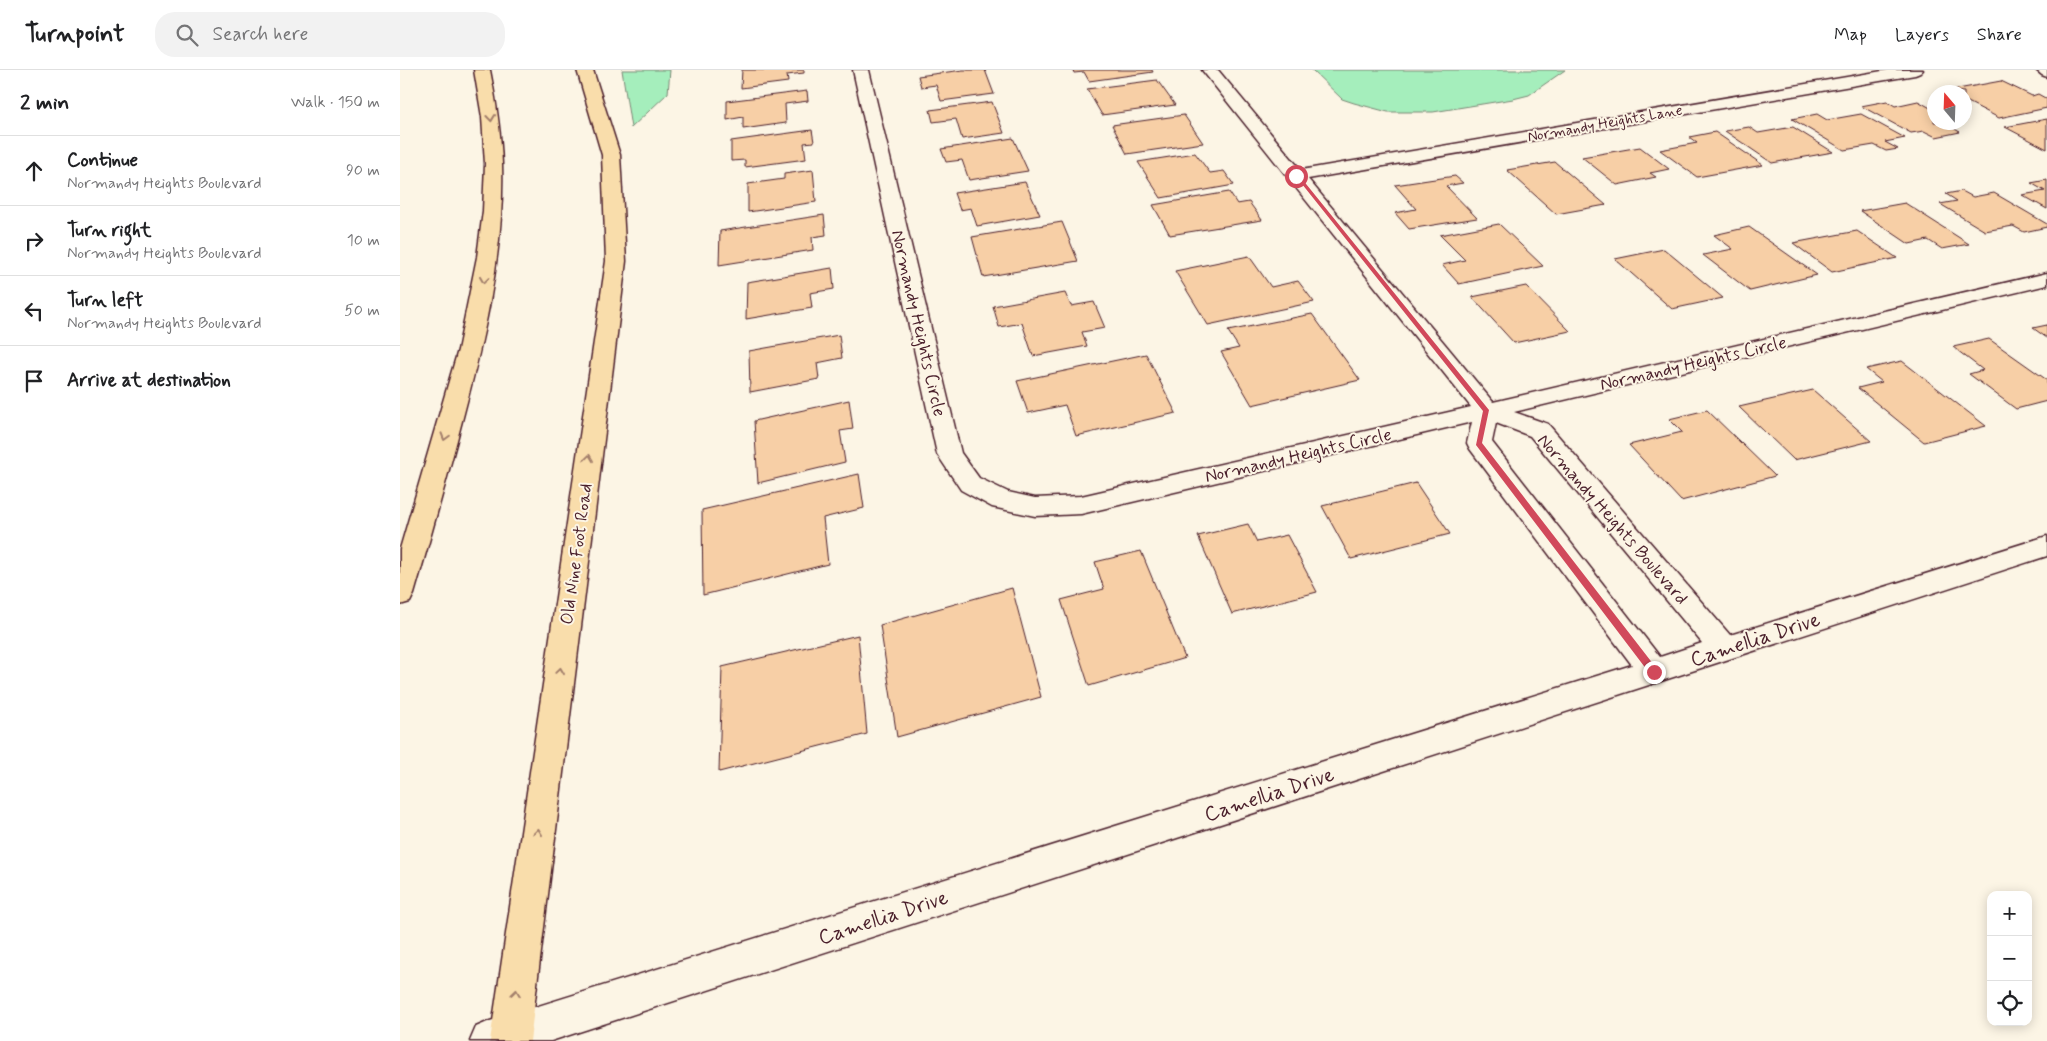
<!DOCTYPE html>
<meta charset="utf-8">
<style>
body{margin:0;font-family:Mynerve,sans-serif;background:#f2f2f2;color:#202124}
.controls{position:absolute;right:15px;bottom:15px;display:grid;overflow:hidden;border-radius:10px;box-shadow:0 2px 12px #0003}
.controls button{width:45px;height:45px;display:grid;place-items:center;padding:0;border:0;border-bottom:1px solid #e0e0e0;background:#fff;color:#202124;font:25px sans-serif}
.compass{position:absolute;left:1527px;top:15px;width:45px;height:45px;border-radius:50%;background:#fff;box-shadow:0 2px 12px #0003;rotate:341deg}
.stop{position:absolute;width:15px;height:15px;margin:-11px;border:4px solid #d1495b;border-radius:50%;background:#fff}
.stop.end{background:#d1495b;border-color:#fff;box-shadow:0 1px 5px #0008}
.list{margin:0;padding:0;list-style:none}
h2{display:flex;justify-content:space-between;align-items:center;height:65px;margin:0;padding:0 20px;font-size:21px}
h2 small{font-size:16px;font-weight:400;color:#757577}
.list li{display:grid;grid-template-columns:32px 1fr auto;gap:15px;align-items:center;box-sizing:border-box;height:70px;padding:0 20px;border-top:1px solid #e0e0e0}
.list b{display:block;font-size:19px;white-space:nowrap}
.list p{margin:0;font-size:16px;white-space:nowrap;color:#757577}
.list em{font-size:16px;font-style:normal;color:#757577}
.icon{flex:none;width:28px;height:28px;fill:none;stroke:currentColor;stroke-width:2;stroke-linecap:round;stroke-linejoin:round}
.map{position:relative;flex:none;width:1647px;height:971px;overflow:hidden}
header{display:flex;align-items:center;gap:30px;box-sizing:border-box;height:70px;padding:0 25px;background:#fff;border-bottom:1px solid #e0e0e0}
header strong{font-size:24px}
nav{display:flex;gap:28px;margin-inline-start:auto;font-size:18px}
.search{width:350px;height:45px;background:#f2f2f2;display:flex;align-items:center;gap:12px;box-sizing:border-box;padding:0 18px;border-radius:20px;color:#757577;font-size:19px}
main{display:flex}
aside{flex:1;background:#fff}
.map>svg:first-child{display:block}
</style>
<header>
<strong>Turnpoint</strong>
<div class="search"><svg class="icon" aria-label="search" viewBox="0 0 24 24"><circle cx="10" cy="10" r="6"/><path d="M15 15l6 6"/></svg>Search here</div>
<nav><a>Map</a><a>Layers</a><a>Share</a></nav>
</header>
<main>
<aside>
<h2>2 min<small>Walk · 150 m</small></h2>
<ul class="list">
<li><svg class="icon" aria-label="ahead" viewBox="0 0 24 24"><path d="M12 20V5M6 11l6-6 6 6"/></svg><div><b>Continue</b><p>Normandy Heights Boulevard</p></div><em>90 m</em></li>
<li><svg class="icon" aria-label="right" viewBox="0 0 24 24"><path d="M7 20v-9h11M14 6l5 5-5 5"/></svg><div><b>Turn right</b><p>Normandy Heights Boulevard</p></div><em>10 m</em></li>
<li><svg class="icon" aria-label="left" viewBox="0 0 24 24"><path d="M17 20v-9H6M10 6l-5 5 5 5"/></svg><div><b>Turn left</b><p>Normandy Heights Boulevard</p></div><em>50 m</em></li>
<li><svg class="icon" aria-label="arrive" viewBox="0 0 24 24"><path d="M6 21V4h12l-3 4 3 4H6"/></svg><div><b>Arrive at destination</b></div></li>
</ul>
</aside>
<div class="map">
<svg width="1647" height="971" viewBox="0 0 1647 971">
<rect width="100%" height="100%" fill="#fcf5e5"/>
<filter id="ink" filterUnits="userSpaceOnUse"><feTurbulence type="fractalNoise" baseFrequency=".02" numOctaves="2"/><feDisplacementMap in="SourceGraphic" scale="10" xChannelSelector="R" yChannelSelector="G"/><feConvolveMatrix kernelMatrix="1 2 1 2 8 2 1 2 1" color-interpolation-filters="sRGB"/></filter>
<g filter="url(#ink)">
<path fill="#a5eebc" stroke="#788674" d="M222 0H270L268 23 231 58Z
M912 0H1165L1129 25 1113 29 1033 42H988L954 33 942 29Z"/>
<path fill="#f7cfa6" stroke="#4a1f2b" d="M342 0H404V3L387 5 388 12 341 18Z
M563 0H585L594 24 541 31 536 15 521 17 518 6Z
M673 0H752L753 2 689 11 684 2 674 3Z
M757 10 775 35 702 45 687 19Z
M1601 11 1632 26 1638 24 1647 29V38L1599 48 1564 30V22L1547 21Z
M407 21 408 31 385 34 386 53 343 59V47L327 50V31Z
M1487 31 1495 36 1518 31 1534 40V52L1562 53 1549 56 1560 62 1536 67 1524 61 1511 63 1461 36Z
M592 32 604 63 562 69 556 49 533 52 530 40Z
M1417 44 1427 50 1461 44 1505 68 1485 72 1498 79 1486 81 1474 75 1444 80 1392 49Z
M784 45 803 73 727 84 712 55Z
M1647 49V79L1605 57Z
M1349 57 1358 63 1393 57 1433 82 1372 93 1325 61Z
M412 60 414 72 404 73 406 89 345 97V90L331 91V71Z
M1315 62 1363 95 1297 107 1260 80 1297 73 1289 67Z
M613 68 628 101 569 110 562 90 546 92 541 79Z
M1240 77 1269 99 1250 103 1256 107 1217 115 1182 87Z
M795 83 810 103 824 101 834 115 761 128 738 92Z
M1155 92 1206 135 1156 144 1107 100Z
M413 100 416 132 348 142V114L384 109V104Z
M1055 106 1063 113 1046 116 1077 148 1009 159 995 143 1016 139 995 115Z
M1647 110V139L1622 125 1645 121 1631 113Z
M625 112 640 145 577 156 571 138 560 140 554 123Z
M1562 121 1573 127 1594 123 1647 154V157L1624 162 1613 156 1585 161 1540 134 1557 131 1546 124Z
M829 122 837 134 849 132 862 150 770 165 753 135Z
M1505 133 1569 174 1542 179 1528 170 1509 174 1460 141Z
M424 145 426 165 412 167 413 180 319 195 320 161Z
M662 152 678 191 583 207 572 167Z
M1099 154 1143 196 1059 214 1042 195 1065 190 1040 165Z
M1349 157 1417 205 1350 221 1303 185 1333 179 1314 165Z
M1457 161 1497 188 1432 202 1393 173Z
M1264 179 1323 228 1272 239 1215 189Z
M849 186 871 217 898 211 914 232 808 255 775 201Z
M432 198 434 219 410 223 412 238 346 249 347 212Z
M1126 216 1170 261 1114 273 1072 227Z
M665 223 671 236 694 232 705 258 682 262 687 276 633 286 622 253 599 257 593 236Z
M912 244 960 310 852 335 821 282 839 278 828 261Z
M1647 255V268L1633 258Z
M439 265 442 288 417 293 419 309 350 322 349 281Z
M1589 269 1647 310V331L1616 339 1569 304 1583 300 1553 277Z
M746 284 776 343 676 366 665 335 628 343 617 311Z
M1502 291 1586 356 1524 372 1458 318 1482 312 1466 299Z
M1413 320 1471 371 1394 390 1339 337Z
M449 330 453 359 440 361 445 392 358 413 354 351Z
M1307 340 1375 406 1281 431 1229 375 1282 362 1269 349Z
M459 404 464 438 423 448 428 494 303 525 302 440Z
M1016 413 1050 464 951 489 922 436Z
M848 454 857 472 887 465 917 522 832 544 798 466Z
M741 481 785 588 689 616 661 530 704 519 695 492Z
M612 518 641 627 497 667 480 555Z
M458 565 467 664 319 702 322 597Z"/>
<g fill="none" stroke-linecap="round" stroke-linejoin="round">
<defs>
<path id="minor" d="M453 0H469L561 383 579 408 608 422 635 428 681 426 1071 337 802 0H818L901 100 1488 0H1523L1520 3 1515 5 908 109 1093 332 1647 203V215L1114 342 1148 354 1330 565 1647 466V486L151 971H70L76 957 90 951 1232 595 1070 379 1067 373 1072 352 681 444 635 446 592 437 561 420 537 384ZM1096 353 1130 366 1302 573 1260 587 1092 372Z
M1636 0H1647V7L1642 5Z"/>
<path id="primary" d="M74 0H90C96 31 101 62 102 94 105 188 81 280 57 370 43 422 29 473 14 524L10 532 0 535V479L58 280 77 187 83 141 85 94 82 47Z
M177 0H193L220 85 226 191 130 971H90L206 191 202 85Z"/>
</defs>
<use href="#minor" stroke="#4a1f2b" stroke-width="3"/>
<use href="#primary" stroke="#4a1f2b" stroke-width="3"/>
<use href="#minor" fill="#fcf5e5" fill-rule="evenodd"/>
<use href="#primary" fill="#f9ddab" fill-rule="evenodd"/>
</g>
<defs><path id="oneway-chevron" d="M-2-3.5L2.5 0L-2 3.5" fill="none" stroke-width="1.6" stroke-linecap="round" stroke-linejoin="round" transform="scale(1.25)"/></defs>
<g stroke="#a27e6b">
<use href="#oneway-chevron" transform="translate(91 48) rotate(84)"/>
<use href="#oneway-chevron" transform="translate(84 210) rotate(98)"/>
<use href="#oneway-chevron" transform="translate(45 367) rotate(106)"/>
<use href="#oneway-chevron" transform="translate(189 388) rotate(-82)"/>
<use href="#oneway-chevron" transform="translate(160 601) rotate(-82)"/>
<use href="#oneway-chevron" transform="translate(138 762) rotate(-82)"/>
<use href="#oneway-chevron" transform="translate(116 923) rotate(-82)"/>
</g>
</g>
<path fill="#d1495b" d="M894 104H898L1089 340 1082 373 1257 599V604H1250L1076 375 1083 341Z"/>
<g text-anchor="middle" stroke-width="4" stroke-linejoin="round" paint-order="stroke">
<g font-size="15" fill="#4a1f2b" stroke="#fcf5e5">
<text transform="translate(1205 53) rotate(-10)" y="5">Normandy Heights Lane</text>
</g>
<g font-size="18" fill="#4a1f2b" stroke="#fcf5e5">
<text transform="translate(519 253) rotate(77)" y="6">Normandy Heights Circle</text>
<text transform="translate(1293 293) rotate(-13)" y="6">Normandy Heights Circle</text>
<text transform="translate(898 385) rotate(-13)" y="6">Normandy Heights Circle</text>
<text transform="translate(1213 449) rotate(49)" y="6">Normandy Heights Boulevard</text>
<text transform="translate(176 484) rotate(-82)" y="6">Old Nine Foot Road</text>
</g>
<g font-size="21" fill="#4a1f2b" stroke="#fcf5e5">
<text transform="translate(1355 569) rotate(-18)" y="7">Camellia Drive</text>
<text transform="translate(869 724) rotate(-18)" y="7">Camellia Drive</text>
<text transform="translate(483 847) rotate(-18)" y="7">Camellia Drive</text>
</g>
</g>
</svg>
<div class="controls">
<button>+</button>
<button>−</button>
<button><svg class="icon" aria-label="locate" viewBox="0 0 24 24"><circle cx="12" cy="12" r="6"/><path d="M12 2v4M12 18v4M2 12h4M18 12h4"/></svg></button>
</div>
<svg class="compass" viewBox="-18 -18 36 36"><path d="M0-13l5 13h-10z" fill="#e53935"/><path d="M0 13l5-13h-10z" fill="#757577"/></svg>
<div class="stop" style="left:896px;top:106px"></div>
<div class="stop end" style="left:1254px;top:602px"></div>
</div>
</main>
